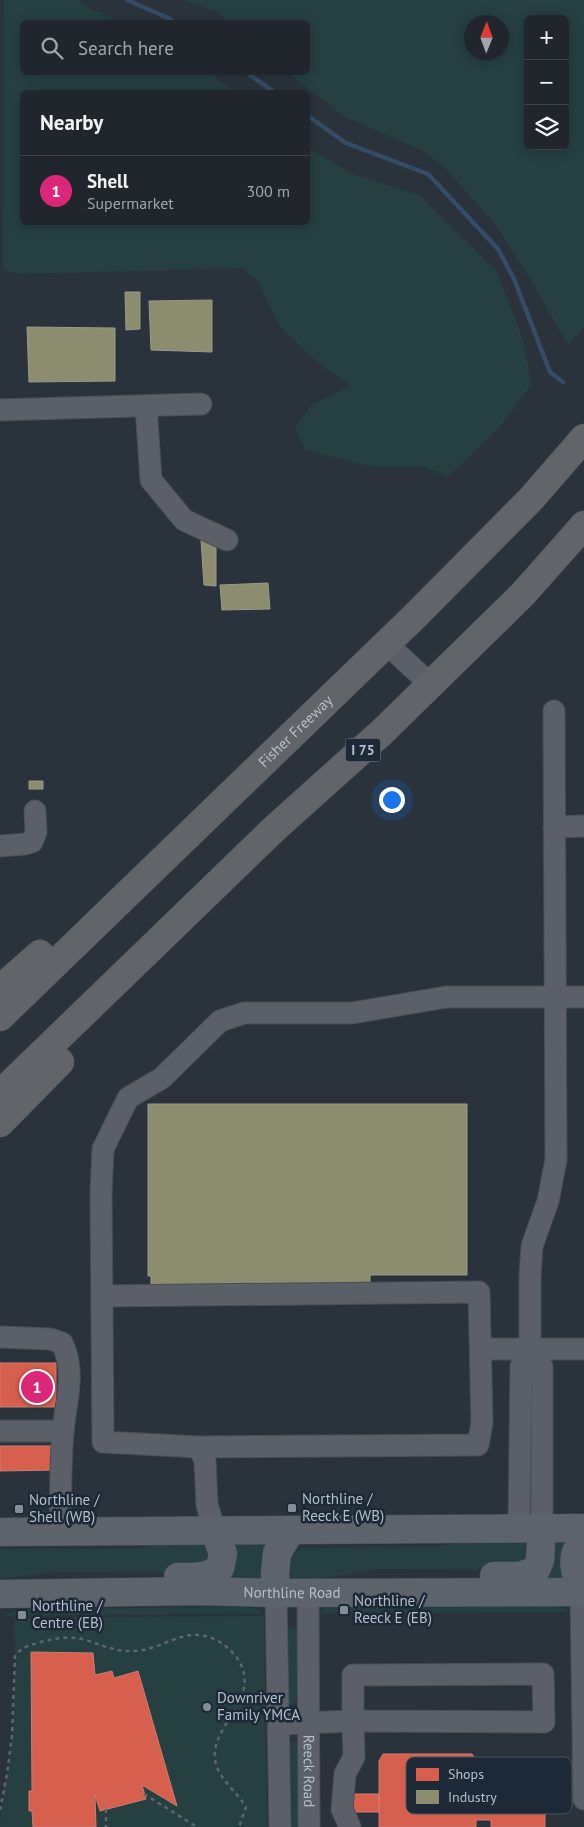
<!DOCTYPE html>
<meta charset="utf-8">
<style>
body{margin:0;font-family:"PT Sans",sans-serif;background:#282e34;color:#f1f3f6}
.controls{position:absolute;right:15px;top:15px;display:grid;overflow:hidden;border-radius:8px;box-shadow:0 2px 12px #0003}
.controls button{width:45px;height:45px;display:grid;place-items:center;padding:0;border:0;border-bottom:1px solid #3d4348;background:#20262c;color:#f1f3f6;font:25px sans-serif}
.compass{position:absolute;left:464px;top:15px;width:45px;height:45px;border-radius:50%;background:#20262c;box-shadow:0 2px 12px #0003;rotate:1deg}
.you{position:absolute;left:391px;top:799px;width:18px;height:18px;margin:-12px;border:4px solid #fff;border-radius:50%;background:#1a73e8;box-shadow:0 0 0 8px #1a73e833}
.badge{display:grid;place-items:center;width:32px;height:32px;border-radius:50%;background:#db2777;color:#fff;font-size:16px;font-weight:700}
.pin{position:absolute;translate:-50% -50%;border:2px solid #fff;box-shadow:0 1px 5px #0006}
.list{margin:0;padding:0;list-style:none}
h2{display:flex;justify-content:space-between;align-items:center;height:65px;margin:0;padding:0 20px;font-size:21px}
h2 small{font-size:16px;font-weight:400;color:#a2a5a9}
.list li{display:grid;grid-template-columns:32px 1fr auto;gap:15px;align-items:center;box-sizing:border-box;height:70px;padding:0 20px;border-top:1px solid #3d4348}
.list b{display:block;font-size:19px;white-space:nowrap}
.list p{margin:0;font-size:16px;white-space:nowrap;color:#a2a5a9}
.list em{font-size:16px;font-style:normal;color:#a2a5a9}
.icon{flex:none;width:28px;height:28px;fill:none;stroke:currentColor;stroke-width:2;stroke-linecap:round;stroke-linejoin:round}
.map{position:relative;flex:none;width:584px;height:1827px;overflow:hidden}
.search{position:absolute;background:#20262c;box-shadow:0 2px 12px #0003;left:20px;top:20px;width:290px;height:55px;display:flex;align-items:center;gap:12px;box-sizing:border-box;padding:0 18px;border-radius:8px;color:#a2a5a9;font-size:19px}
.panel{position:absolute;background:#20262c;box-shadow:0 2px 12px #0003;left:20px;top:90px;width:290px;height:135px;border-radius:8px}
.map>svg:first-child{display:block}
</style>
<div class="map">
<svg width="584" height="1827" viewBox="0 0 584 1827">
<rect width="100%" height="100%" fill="#2a333b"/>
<path fill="#263f41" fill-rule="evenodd" d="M4 0H78L87 7 122 22H22V72L210 73 235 92H22V222H308V148L355 175 419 195 496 270 523 339 532 384 500 427 448 477 423 466H369L305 450 295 428 312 404 351 386 317 362 280 327 257 280 243 268 18 274 3 269Z
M183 0H584V328L568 345 529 277 494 223 442 165 421 150 345 117 288 73 308 72V22H229L217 12ZM528 19H565V146H528ZM472 22H502V52H472Z
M489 1538 524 1541 528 1544V1558L511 1570 379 1569 319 1579H293C284 1564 289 1555 302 1548L439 1546Z
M571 1538 566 1579 547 1578 552 1539Z
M177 1540H203L209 1546 210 1563 196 1573 59 1572 0 1579V1549H133Z
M232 1540 271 1541 267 1580 226 1579Z
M556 1606 566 1609 569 1612 319 1613 323 1609 335 1607Z
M247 1607 256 1609 263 1613 2 1616 18 1609Z
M264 1616 267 1827H96L95 1795 146 1799 142 1785 176 1805 138 1671 114 1678 112 1671 95 1675 93 1653 32 1652V1791L29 1792V1811H32L33 1827H0C0 1797 10 1767 12 1736 15 1697 15 1657 14 1618Z
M291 1627 297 1630 298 1634V1701L292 1705 288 1704 286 1630Z
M293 1741 298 1745 300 1827H287L288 1744Z"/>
<path fill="#d6604d" stroke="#cc7c73" d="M0 1363H56V1407H0Z
M0 1446H57V1470L0 1471Z
M31 1652 93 1653 95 1675 112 1671 114 1678 138 1671 177 1806 142 1785 146 1799 100 1811 95 1795 96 1827H33L32 1811H29V1791H32Z
M383 1754H472L474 1757 475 1809H545V1827H491V1820H476V1827H379V1761Z
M350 1794H379V1812H350Z"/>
<path fill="#8c8c6e" stroke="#989b8a" d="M125 292H140V329L126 330Z
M212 300V352L151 350 149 301Z
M27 327 115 328V381L29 382Z
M201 540 216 542V586L204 585Z
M268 583 270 609 222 610 220 585Z
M29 781H43V789H29Z
M148 1104H467V1275H370V1288H151V1276H148Z"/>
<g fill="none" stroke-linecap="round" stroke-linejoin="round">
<path stroke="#354c66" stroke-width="4.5" d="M127 0 166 17 174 22
M246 72 274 92
M308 116 346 143 428 174 498 249 514 279 550 372 563 382"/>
<defs>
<g id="minor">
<path d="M146 406 151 480 184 520 227 540"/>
<path d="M0 410 201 404"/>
<path d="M387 644 430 684"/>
<path d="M554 827 584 826"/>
<path d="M0 846 25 844 32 842 36 832 35 811"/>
<path d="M102 1296 479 1292 482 1423 478 1445 199 1447"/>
<path d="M0 1337 50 1339 62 1343C76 1371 66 1401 63 1431 60 1464 61 1498 60 1532"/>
<path d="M481 1349H584"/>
<path d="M530 1349V1277L532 1246 548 1201 556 1160 554 711"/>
<path d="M0 1431H63"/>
<path d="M519 1528 521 1366 530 1349 542 1367V1528"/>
<path d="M215 1531 207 1505 205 1461 199 1447 103 1442 101 1193 103 1149 128 1098 162 1078 220 1021 244 1013H352L446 997H584"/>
<path d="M581 1592 584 1799"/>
<path d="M276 1593 280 1827"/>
<path id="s1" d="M308 1593 309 1827"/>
<path d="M543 1674 544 1722 353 1721V1675Z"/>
<path d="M279 1724 353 1721 354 1757 345 1774 342 1809 350 1827"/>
</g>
<g id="major">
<path d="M0 1532 584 1528"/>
<path d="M494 1576H520L536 1570 540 1560 542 1528"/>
<path d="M178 1577C193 1577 208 1578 220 1568L223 1554 215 1531"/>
<path d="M581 1592C577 1578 567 1553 584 1544"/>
<path d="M276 1593 275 1574 277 1553 291 1530"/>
<path id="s2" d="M0 1594 199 1591 276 1593 584 1592"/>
</g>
<g id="highway">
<path d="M0 989 40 954"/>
<path id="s3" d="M0 1017 414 617 531 499 584 438"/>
<path d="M0 1094 274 829 382 732 523 594 584 525"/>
<path d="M0 1123 60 1062"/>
</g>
</defs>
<use href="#minor" stroke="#494f55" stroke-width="23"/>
<use href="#major" stroke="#484f57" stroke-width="29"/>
<use href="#highway" stroke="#474f56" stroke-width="29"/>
<path stroke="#5e656c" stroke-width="2.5" stroke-dasharray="4 4" stroke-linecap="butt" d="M144 1794 197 1827
M106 1809V1827
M0 1810 7 1774 12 1736 15 1656C21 1648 27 1646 37 1643 54 1638 72 1635 89 1641 104 1646 117 1652 133 1651 156 1651 178 1633 199 1635 215 1636 231 1648 239 1661 262 1702 206 1727 216 1764 221 1781 237 1792 246 1807L239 1827"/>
<use href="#minor" stroke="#5b6068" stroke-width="21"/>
<use href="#major" stroke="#5d636a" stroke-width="28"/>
<use href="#highway" stroke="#616468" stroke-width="28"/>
</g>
<g fill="#848e99" stroke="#1d2936" stroke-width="2">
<rect x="287" y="1503" width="10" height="10" rx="2.5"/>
<rect x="14" y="1504" width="10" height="10" rx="2.5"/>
<rect x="339" y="1605" width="10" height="10" rx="2.5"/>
<rect x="17" y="1610" width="10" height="10" rx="2.5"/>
<circle cx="207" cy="1707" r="5"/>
</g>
<g text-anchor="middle" stroke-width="5" stroke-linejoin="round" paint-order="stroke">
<rect fill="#1d2936" stroke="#87929f" stroke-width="1" x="345.5" y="738.5" width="35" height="23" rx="4"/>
<g font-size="14" font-weight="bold" fill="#b4bfcc">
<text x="363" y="755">I 75</text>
</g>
<g font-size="15" fill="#b4bfcc" stroke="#1d2936">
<text dy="5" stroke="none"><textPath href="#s3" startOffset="411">Fisher Freeway</textPath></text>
<text dy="5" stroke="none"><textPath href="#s2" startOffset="292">Northline Road</textPath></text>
<text dy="5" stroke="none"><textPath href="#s1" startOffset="178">Reeck Road</textPath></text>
</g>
<g font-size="15" fill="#b4bfcc" stroke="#1d2936" text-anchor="start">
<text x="302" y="1504">Northline /<tspan x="302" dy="17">Reeck E (WB)</tspan></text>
<text x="29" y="1505">Northline /<tspan x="29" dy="17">Shell (WB)</tspan></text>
<text x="354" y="1606">Northline /<tspan x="354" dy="17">Reeck E (EB)</tspan></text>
<text x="32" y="1611">Northline /<tspan x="32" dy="17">Centre (EB)</tspan></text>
<text x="217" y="1703">Downriver<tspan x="217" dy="17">Family YMCA</tspan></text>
</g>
</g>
<rect x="406" y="1757" width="166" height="57" rx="8" fill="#1d2936" stroke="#4a5663" stroke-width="1"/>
<rect x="416" y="1768" width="23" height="13" fill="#d6604d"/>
<rect x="416" y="1790" width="23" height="14" fill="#8c8c6e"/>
<g font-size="14" fill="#b4bfcc">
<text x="448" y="1779">Shops</text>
<text x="448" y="1802">Industry</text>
</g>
</svg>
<div class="controls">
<button>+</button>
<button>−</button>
<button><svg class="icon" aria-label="layers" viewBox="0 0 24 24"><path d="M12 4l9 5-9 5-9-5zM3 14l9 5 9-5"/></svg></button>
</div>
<svg class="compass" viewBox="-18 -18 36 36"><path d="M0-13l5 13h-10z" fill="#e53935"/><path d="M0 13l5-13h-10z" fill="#a2a5a9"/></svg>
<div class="you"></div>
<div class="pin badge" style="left:37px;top:1387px">1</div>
<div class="search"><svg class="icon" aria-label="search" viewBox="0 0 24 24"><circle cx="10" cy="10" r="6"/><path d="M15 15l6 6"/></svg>Search here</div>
<section class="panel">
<h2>Nearby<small></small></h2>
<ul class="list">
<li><span class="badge">1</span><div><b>Shell</b><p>Supermarket</p></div><em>300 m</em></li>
</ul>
</section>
</div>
